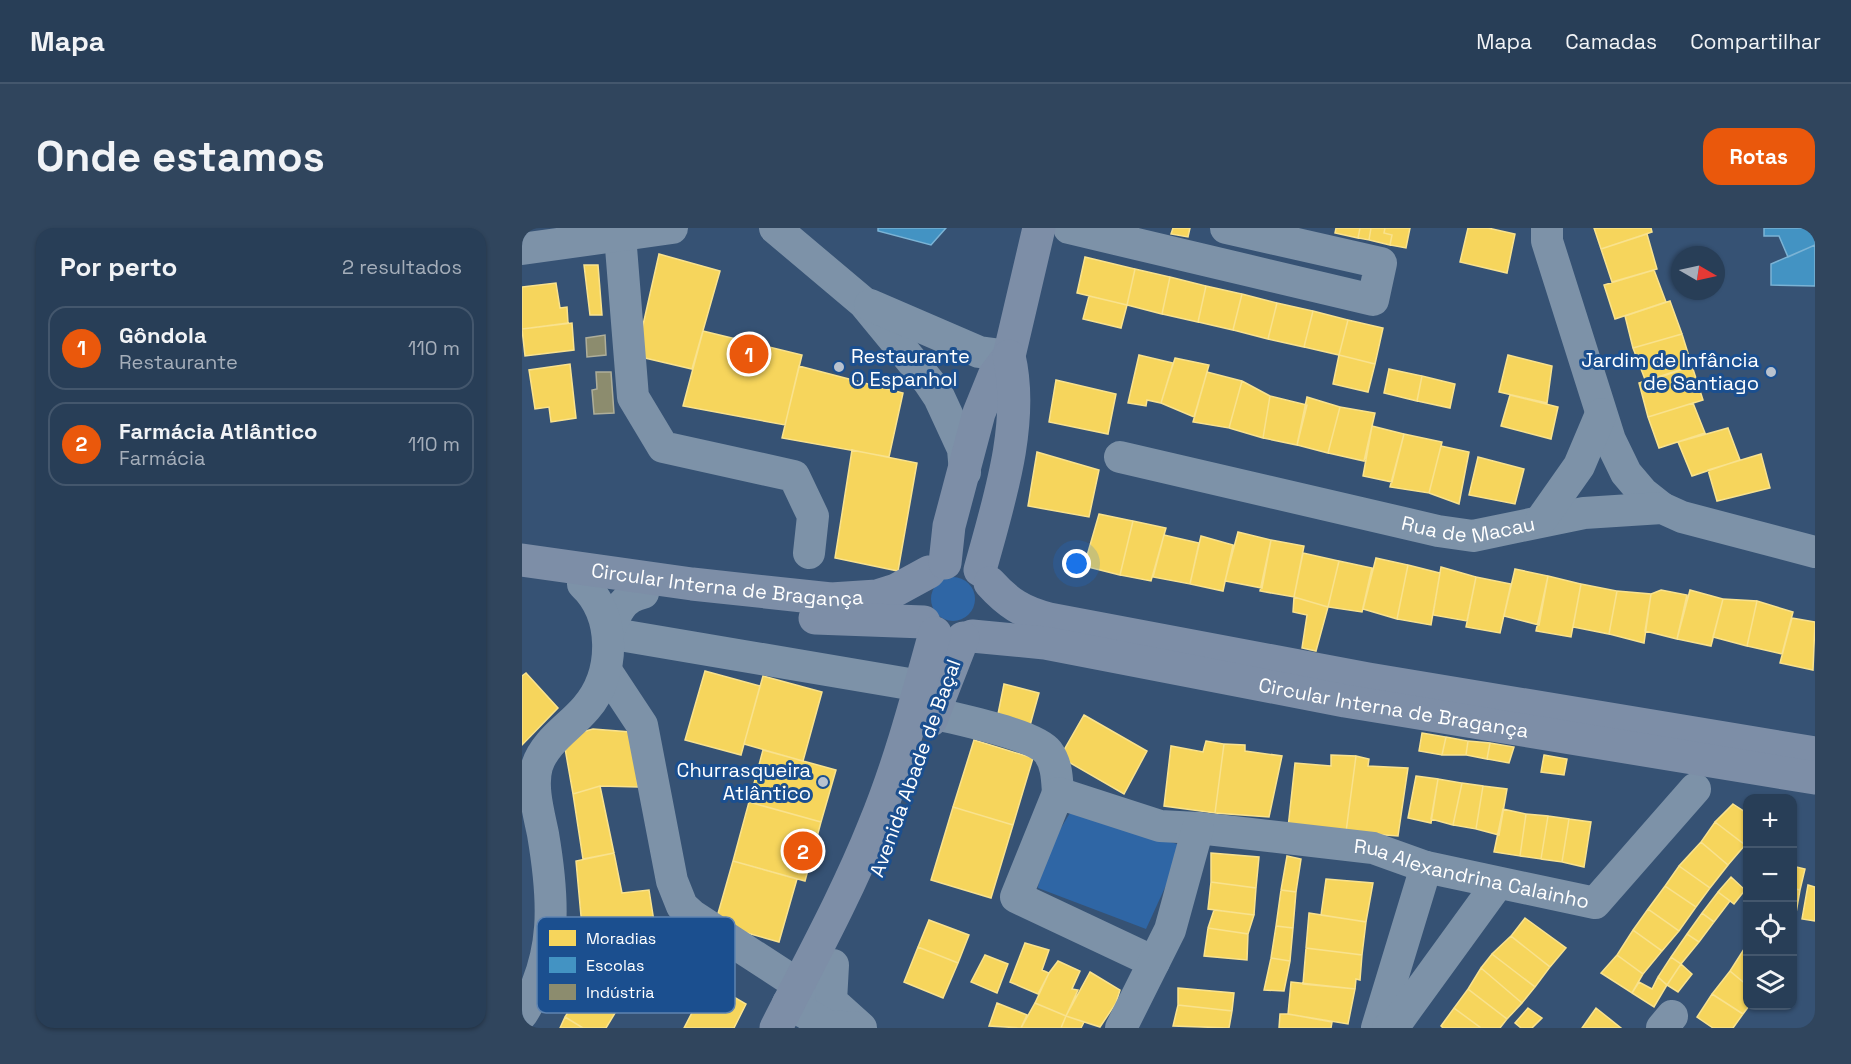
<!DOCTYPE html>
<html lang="pt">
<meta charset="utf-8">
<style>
body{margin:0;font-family:"Space Grotesk",sans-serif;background:#30455d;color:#f1f3f6}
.controls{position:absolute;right:18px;bottom:18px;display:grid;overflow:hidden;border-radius:12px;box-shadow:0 2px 4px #0004}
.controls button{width:54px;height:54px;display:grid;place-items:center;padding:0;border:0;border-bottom:2px solid #44576d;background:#283e57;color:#f1f3f6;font:30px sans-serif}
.compass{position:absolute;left:1149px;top:18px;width:54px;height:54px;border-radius:50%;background:#283e57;box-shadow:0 2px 4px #0004;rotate:99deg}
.you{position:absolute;left:555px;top:336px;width:21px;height:21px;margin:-15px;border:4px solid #fff;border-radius:50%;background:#1a73e8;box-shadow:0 0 0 9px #1a73e833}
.badge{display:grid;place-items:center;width:39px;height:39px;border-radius:50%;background:#ea580c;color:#fff;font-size:20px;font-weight:700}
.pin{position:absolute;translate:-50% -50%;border:3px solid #fff;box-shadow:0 2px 6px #0006}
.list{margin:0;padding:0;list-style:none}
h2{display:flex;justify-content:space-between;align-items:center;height:78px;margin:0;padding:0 24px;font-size:26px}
h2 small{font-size:20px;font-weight:400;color:#a5aeba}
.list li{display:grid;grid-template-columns:39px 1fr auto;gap:18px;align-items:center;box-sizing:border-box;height:84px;margin:0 12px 12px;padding:0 12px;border:2px solid #44576d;border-radius:18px}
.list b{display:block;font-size:22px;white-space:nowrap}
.list p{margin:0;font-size:20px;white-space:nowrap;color:#a5aeba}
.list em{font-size:20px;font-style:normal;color:#a5aeba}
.icon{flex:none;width:33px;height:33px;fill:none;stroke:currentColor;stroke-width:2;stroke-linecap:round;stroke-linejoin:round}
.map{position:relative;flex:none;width:1293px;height:800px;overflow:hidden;border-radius:18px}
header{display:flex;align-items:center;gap:36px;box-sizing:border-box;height:84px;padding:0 30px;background:#283e57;border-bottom:2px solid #44576d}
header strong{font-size:28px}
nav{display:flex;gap:33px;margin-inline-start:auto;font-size:21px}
.intro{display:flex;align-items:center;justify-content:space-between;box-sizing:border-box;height:144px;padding:0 36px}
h1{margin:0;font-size:42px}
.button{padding:15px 27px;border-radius:18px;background:#ea580c;color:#fff;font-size:21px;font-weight:700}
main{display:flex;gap:36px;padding:0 36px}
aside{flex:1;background:#283e57;border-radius:18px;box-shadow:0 2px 4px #0004}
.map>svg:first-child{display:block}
</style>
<header>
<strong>Mapa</strong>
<nav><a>Mapa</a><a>Camadas</a><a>Compartilhar</a></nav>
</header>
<div class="intro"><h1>Onde estamos</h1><a class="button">Rotas</a></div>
<main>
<aside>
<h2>Por perto<small>2 resultados</small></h2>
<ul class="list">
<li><span class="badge">1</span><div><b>Gôndola</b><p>Restaurante</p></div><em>110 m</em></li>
<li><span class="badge">2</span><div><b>Farmácia Atlântico</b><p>Farmácia</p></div><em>110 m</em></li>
</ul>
</aside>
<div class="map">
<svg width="1293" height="800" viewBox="0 0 1293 800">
<rect width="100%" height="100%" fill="#365274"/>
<path fill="#2f66a5" d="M409 371a22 22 0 1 1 44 0a22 22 0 1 1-44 0Z
M548 585 662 618 624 701 516 660 520 631Z"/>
<path fill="#f6d55c" stroke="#f9e28d" stroke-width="1.5" d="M651 0H668L666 9 649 6Z
M814 0H838L836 10 813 5Z
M838 0H849L847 12 836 10Z
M849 0H863L862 5 870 7 868 17 847 12Z
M863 0H888L884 20 868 17 870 7 862 5Z
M946 0H966L993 6 985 45 938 34Z
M1072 0H1129L1130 4 1079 21Z
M1125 6 1135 41 1090 54 1079 21Z
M137 26 198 43 170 141 114 128Z
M563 29 613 41 605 77 555 65Z
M62 37H76L80 87H68Z
M613 41 648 49 640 86 605 77Z
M1132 42 1144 74 1093 91 1082 57Z
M648 49 684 58 676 94 640 86Z
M34 55 38 80 45 79 46 95 0 101V59Z
M684 58 720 66 711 102 676 94Z
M720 66 755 75 746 111 711 102Z
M567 68 605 77 599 100 561 91Z
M1148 73 1160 106 1111 120 1103 88Z
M755 75 791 83 782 119 746 111Z
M791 83 826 92 817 127 782 119Z
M826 92 861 100 853 136 817 127Z
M50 95 52 122 3 128 0 101Z
M181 103 280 127 263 197 161 178Z
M1160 106 1170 138 1124 154 1111 120Z
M617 127 651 135 639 175 625 172 624 178 606 175Z
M817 127 853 136 846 164 811 156Z
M986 127 1030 138 1025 175 977 164Z
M653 130 687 137 672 189 639 175Z
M48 136 54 190 29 194 27 179 13 181 7 142Z
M277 138 381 165 367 229 260 210Z
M1170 138 1181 172 1126 189 1117 155Z
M867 141 900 148 895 173 862 165Z
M685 144 720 153 707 200 671 194Z
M900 148 933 156 928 180 895 173Z
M534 152 594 166 586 206 527 194Z
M720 153 748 168 741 210 707 200Z
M988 167 1036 179 1029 211 979 198Z
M748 168 785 177 775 217 741 210Z
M785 169 818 179 806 225 775 217Z
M1171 175 1183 205 1137 220 1126 189Z
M818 179 853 185 842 233 806 225Z
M850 198 882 206 870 254 841 248Z
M1206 200 1218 232 1170 248 1156 214Z
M882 206 920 214 907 265 868 259Z
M919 218 947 224 937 276 907 265Z
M330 222 395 235 376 343 313 330Z
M515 224 577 242 567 289 506 278Z
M1239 226 1248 260 1195 273 1186 242Z
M956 229 1002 241 993 276 947 267Z
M577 286 611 293 598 347 562 338Z
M611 293 644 300 629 353 598 347Z
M716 304 749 312 740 360 703 353Z
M642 307 677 315 668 356 631 349Z
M679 308 711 317 701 363 668 356Z
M749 312 782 318 772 369 738 363Z
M781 325 817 333 806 379 772 369Z
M854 330 886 337 875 391 841 381Z
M817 333 850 340 840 384 806 379Z
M886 337 918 345 909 397 875 391Z
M919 339 954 349 945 393 911 387Z
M993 341 1026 348 1017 397 982 388Z
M1026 348 1059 356 1049 409 1014 403Z
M954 349 989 356 978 405 944 399Z
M1059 356 1095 363 1087 406 1051 399Z
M1139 362 1165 367 1155 411 1123 403 1129 366Z
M1168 362 1201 371 1189 418 1155 411Z
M1095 363 1129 366 1122 415 1087 406Z
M772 369 806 379 794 423 780 420 785 387 771 384Z
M1201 371 1235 373 1225 418 1191 409Z
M1235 373 1271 384 1260 426 1225 418Z
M1270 390 1293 394 1291 442 1258 435Z
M183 443 238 458 219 527 163 512Z
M4 445 36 480 0 517V448Z
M241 448 300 464 281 533 222 516Z
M482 456 517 465 507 501 475 491Z
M562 487 625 523 602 566 538 529Z
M71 501 109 504 116 559 78 558 51 566 41 509Z
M900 505 924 509 920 527 897 523Z
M924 509 946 513 944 527H920Z
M452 512 511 530 491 597 431 579Z
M684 513 702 516 693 585 642 578 649 518 681 524Z
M946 513 968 515 965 531 944 527Z
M968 515 992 519 987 535 965 531Z
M702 516 723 517V523L760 528 747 589 693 585Z
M241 522 314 542 299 594 227 574Z
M809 527 834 528 824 604 766 600 773 535 809 538Z
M1022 527 1045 531 1042 547 1019 544Z
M834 528 847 531 846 538 886 540 876 608 824 604Z
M894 548 916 551 909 595 886 590Z
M916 551 940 555 931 597 909 591Z
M940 555 961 558 954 601 931 597Z
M78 558 92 625 61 631 51 566Z
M961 558 985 561 977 607 954 601Z
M227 574 299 594 283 653 211 633Z
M1211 576 1226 586V619L1193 594Z
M431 579 491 597 469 670 409 652Z
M981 581 1004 586 998 628 972 624Z
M1004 586 1026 588 1019 631 998 628Z
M1026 588 1047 591 1040 634 1019 631Z
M1047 591 1069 594 1062 639 1040 634Z
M1193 594 1223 617 1206 637 1179 614Z
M1179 614 1206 637 1188 660 1157 638Z
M92 625 100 665 127 662 134 706 61 710 54 633Z
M689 625 737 629 734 660 689 654Z
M765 628 779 631 774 664 759 662Z
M211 633 275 651 257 714 193 696Z
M1157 638 1188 660 1174 679 1143 658Z
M1270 638 1283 641 1278 662 1270 660Z
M1209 649 1223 662 1212 676 1196 664Z
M804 651 851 655 844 694 799 687Z
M689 654 734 660 732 687 686 681Z
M1286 657 1293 659V693L1280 691Z
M1143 658 1174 679 1157 703 1126 681Z
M1270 660 1278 662 1274 685H1270Z
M759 662 774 664 771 700 754 698Z
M1196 664 1208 673 1192 694 1180 685Z
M1126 681 1157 703 1140 723 1111 702Z
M692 682 732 687 726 706 686 700Z
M787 685 844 694 840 727 784 720Z
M1180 685 1192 694 1177 714 1165 706Z
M1003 690 1044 720 1028 739 989 708Z
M407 692 447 707 436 735 396 719Z
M754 698 771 700 768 733 749 730Z
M686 700 726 706 725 732 682 728Z
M1111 702 1140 723 1121 746 1095 727Z
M1165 706 1177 714 1159 736 1149 729Z
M989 708 1028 739 1013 759 970 726Z
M503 715 527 722 520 742 527 745 516 766 488 754Z
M396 719 436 735 421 770 382 754Z
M784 720 840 727 838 752 834 751 833 761 781 756Z
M1222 721 1226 724V758L1208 743Z
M970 726 1013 759 1000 775 959 740Z
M463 727 486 736 475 765 449 754Z
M1095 727 1121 746 1110 765 1079 745Z
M1149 729 1159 736 1145 757 1136 749Z
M749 730 768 733 762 763 742 762Z
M536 733 558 743 550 761 556 762 544 788 513 775 527 745Z
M1159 736 1170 746 1156 764 1145 757Z
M959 740 1000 775 985 791 946 761Z
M73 741 107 762 84 800H61L43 789Z
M1208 743 1226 758 1227 778 1221 786 1190 766Z
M568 744 598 762 594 775 578 799 544 788Z
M1136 749 1145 757 1132 779 1110 765 1117 754 1130 761Z
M186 754 224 776 212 800H162Z
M769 754 833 761 826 796 766 786Z
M656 760 712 765 710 783 656 777Z
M946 761 985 791 978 800H959L932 780Z
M1190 766 1221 786 1211 800H1191L1175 789Z
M475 775 505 787 499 800 467 798Z
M513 775 544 788 539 800H499Z
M656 777 710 783 707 800 651 798Z
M932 780 959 800H921L919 798Z
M1006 780 1020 790 1010 800H999L993 795Z
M1074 780 1099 800H1060Z
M758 786H766L810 794 809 800H757Z
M544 788 562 794 559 800H539Z
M43 789 61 800H38Z"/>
<path fill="#4393c3" stroke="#7bb3d5" stroke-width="1.5" d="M356 0H424L409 17 356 3Z
M1242 0H1293V17L1266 29 1257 8H1242Z
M1293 17V58L1249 57V36Z"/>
<path fill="#8c8c6e" stroke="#aeae9a" stroke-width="1.5" d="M83 107 84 127 65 129 64 110Z
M74 144H89L92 185 72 186 70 162 75 161Z"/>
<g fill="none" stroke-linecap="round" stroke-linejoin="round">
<g stroke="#7d92a8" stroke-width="32">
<path d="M253 0 342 75 407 154 417 169 441 221 443 244"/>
<path d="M547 0 851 72 859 35 704 0"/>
<path d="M1025 0V13L1088 212 1104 245 1121 265 1140 280"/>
<path d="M98 7 111 169 141 219 272 248 291 288 287 325"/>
<path d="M0 21 150 0"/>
<path d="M348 77 457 124 487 128"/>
<path id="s1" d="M598 229 916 303 951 308 1062 285 1140 280 1160 289 1293 324"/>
<path d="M1019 292 1057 238 1079 186"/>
<path d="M86 405 399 458"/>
<path d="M86 405C94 385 99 370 121 365"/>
<path d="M85 444 120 497 150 653 160 678 171 688 277 757 309 773"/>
<path d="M411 485C437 492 512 506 526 524 535 536 535 551 536 565"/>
<path id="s2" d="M632 734 494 669 536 565 638 598 676 600 851 620 904 639 1073 675 1173 561"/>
<path d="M311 737 309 773 339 800"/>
<path d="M266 775 306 798 336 800"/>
<path d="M0 786C36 729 32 671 21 606 17 586 9 559 15 538 23 513 48 499 64 480 94 445 94 387 61 356"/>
<path d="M599 800 648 702 676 600"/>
<path d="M855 800 904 639"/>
<path d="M866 800 878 790 976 655"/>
<path d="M1140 800 1150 788"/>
</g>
<g stroke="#7d8ea7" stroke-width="33">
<path id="s3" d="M0 332 170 356 309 371 355 368 374 362 407 344"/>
<path d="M423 335 427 298 457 185 472 148 487 128 517 0"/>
<path d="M458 342C476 276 503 195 487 128"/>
<path d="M468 355C486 375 500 384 527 391L846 451 1293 525"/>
<path d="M293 390 402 394"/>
<path id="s4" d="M450 408 523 415 823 473 1293 550"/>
<path d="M409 492 441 410"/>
<path d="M254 800C288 733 324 668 352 598 378 535 395 470 413 405"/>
</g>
</g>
<g fill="#b9c2ce" stroke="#1b4f8f" stroke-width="2">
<circle cx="317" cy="139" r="6"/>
<circle cx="1249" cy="144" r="6"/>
<circle cx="301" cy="554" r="6"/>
</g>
<g text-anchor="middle" stroke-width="6" stroke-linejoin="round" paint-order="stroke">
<g font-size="20" fill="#fff" stroke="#1b4f8f" text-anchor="end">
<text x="329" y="135" text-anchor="start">Restaurante<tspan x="329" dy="23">O Espanhol</tspan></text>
<text x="1237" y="139">Jardim de Infância<tspan x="1237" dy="23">de Santiago</tspan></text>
<text x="289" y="549">Churrasqueira<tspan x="289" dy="23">Atlântico</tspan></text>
</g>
<g font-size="20" fill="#fff" stroke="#1b4f8f">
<text dy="7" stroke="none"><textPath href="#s1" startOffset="357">Rua de Macau</textPath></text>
<text dy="7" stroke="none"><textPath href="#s3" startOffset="207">Circular Interna de Bragança</textPath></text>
<text dy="7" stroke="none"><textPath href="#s4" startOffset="428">Circular Interna de Bragança</textPath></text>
<text transform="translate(393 540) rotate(-70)" y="7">Avenida Abade de Baçal</text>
<text dy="7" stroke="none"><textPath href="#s2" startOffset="688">Rua Alexandrina Calainho</textPath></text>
</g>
</g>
<rect x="15" y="689" width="198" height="96" rx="9" fill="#1b4f8f" stroke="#5f84b1" stroke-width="1.5"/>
<rect x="27" y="702" width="27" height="16" fill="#f6d55c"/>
<rect x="27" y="729" width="27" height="16" fill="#4393c3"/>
<rect x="27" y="756" width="27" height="16" fill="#8c8c6e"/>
<g font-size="16" fill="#fff">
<text x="64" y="716">Moradias</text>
<text x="64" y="743">Escolas</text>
<text x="64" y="770">Indústria</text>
</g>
</svg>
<div class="controls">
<button>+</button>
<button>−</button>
<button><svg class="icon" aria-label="locate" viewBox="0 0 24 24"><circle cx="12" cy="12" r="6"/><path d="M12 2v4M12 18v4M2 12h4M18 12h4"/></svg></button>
<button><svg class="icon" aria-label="layers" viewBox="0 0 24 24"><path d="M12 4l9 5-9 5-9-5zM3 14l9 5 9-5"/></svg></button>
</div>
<svg class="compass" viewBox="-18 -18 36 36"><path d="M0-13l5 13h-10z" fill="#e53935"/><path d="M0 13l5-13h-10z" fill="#a5aeba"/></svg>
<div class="you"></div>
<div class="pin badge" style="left:227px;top:126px">1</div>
<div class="pin badge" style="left:281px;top:623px">2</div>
</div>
</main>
